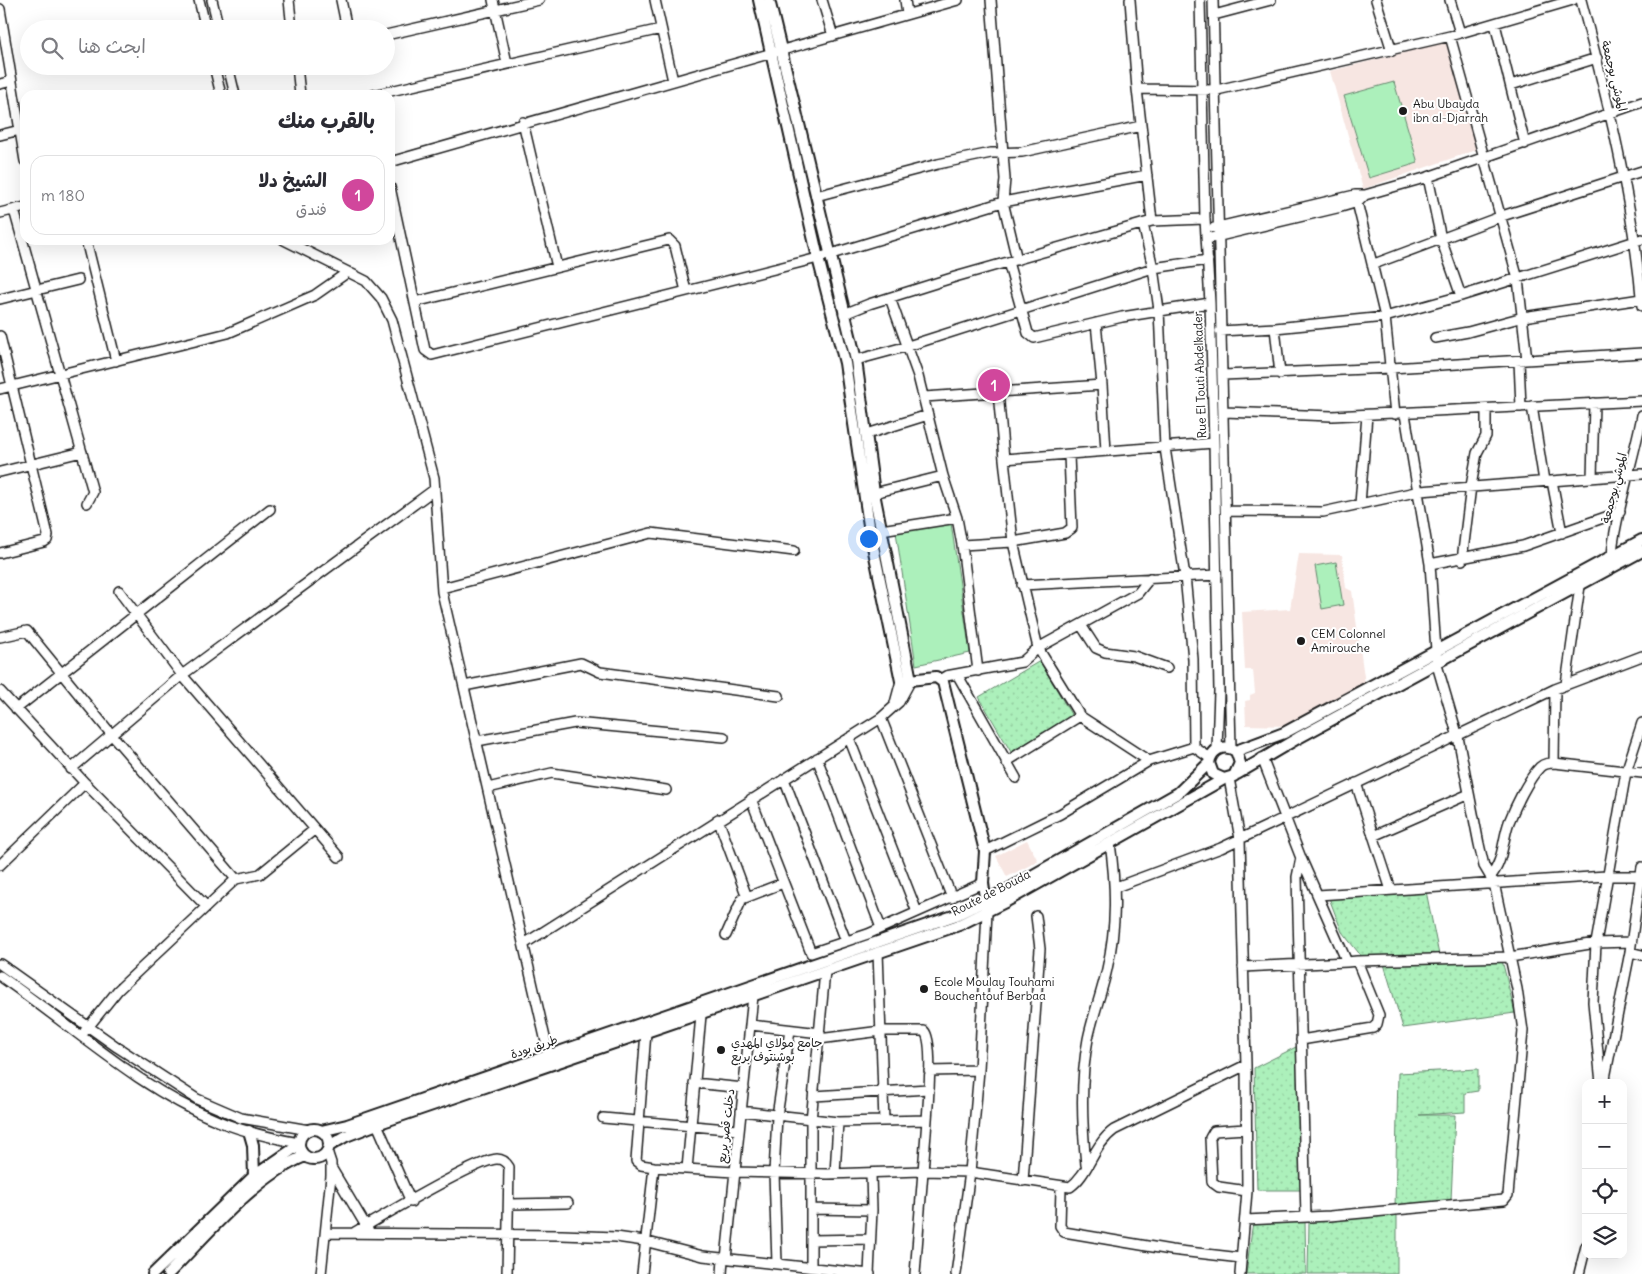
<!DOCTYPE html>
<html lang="ar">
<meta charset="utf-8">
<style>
body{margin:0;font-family:Delius,"Playpen Sans Arabic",sans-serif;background:#f7f7f7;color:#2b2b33;direction:rtl}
.controls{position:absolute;right:15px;bottom:15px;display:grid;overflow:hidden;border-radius:10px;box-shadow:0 5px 20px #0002}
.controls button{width:45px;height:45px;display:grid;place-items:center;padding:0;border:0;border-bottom:1px solid #e1e1e2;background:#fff;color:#2b2b33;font:25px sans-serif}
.you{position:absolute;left:868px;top:538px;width:18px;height:18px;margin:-12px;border:4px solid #fff;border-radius:50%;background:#1a73e8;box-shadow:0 0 0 8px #1a73e833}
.badge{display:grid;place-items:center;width:32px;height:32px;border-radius:50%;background:#1c1c1c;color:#fff;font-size:16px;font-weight:700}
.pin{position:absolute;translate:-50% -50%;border:2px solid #fff;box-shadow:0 1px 5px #0006}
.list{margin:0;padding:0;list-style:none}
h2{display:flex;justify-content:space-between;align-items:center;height:65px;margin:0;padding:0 20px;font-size:21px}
h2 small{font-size:16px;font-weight:400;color:#7c7c81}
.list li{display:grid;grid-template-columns:32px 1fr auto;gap:15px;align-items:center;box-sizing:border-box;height:80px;margin:0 10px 10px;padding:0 10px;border:1px solid #e1e1e2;border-radius:15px}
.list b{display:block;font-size:19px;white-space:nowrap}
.list p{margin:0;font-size:16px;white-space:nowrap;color:#7c7c81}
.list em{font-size:16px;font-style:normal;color:#7c7c81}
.icon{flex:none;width:28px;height:28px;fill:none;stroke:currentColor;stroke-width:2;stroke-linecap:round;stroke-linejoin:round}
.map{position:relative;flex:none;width:1642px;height:1274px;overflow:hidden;direction:ltr}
.search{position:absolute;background:#fff;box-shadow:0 5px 20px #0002;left:20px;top:20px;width:375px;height:55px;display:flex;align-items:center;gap:12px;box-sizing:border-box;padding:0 18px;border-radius:28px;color:#7c7c81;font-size:19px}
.panel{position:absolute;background:#fff;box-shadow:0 5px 20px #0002;left:20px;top:90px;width:375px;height:155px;border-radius:15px;direction:rtl}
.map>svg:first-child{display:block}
</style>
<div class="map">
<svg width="1642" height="1274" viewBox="0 0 1642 1274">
<defs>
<pattern id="green-dots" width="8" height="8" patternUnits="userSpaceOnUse" patternTransform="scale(1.25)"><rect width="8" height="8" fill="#acf0bb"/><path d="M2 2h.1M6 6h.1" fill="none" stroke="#93cda0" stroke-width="1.8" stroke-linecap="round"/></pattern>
</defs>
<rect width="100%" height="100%" fill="#fff"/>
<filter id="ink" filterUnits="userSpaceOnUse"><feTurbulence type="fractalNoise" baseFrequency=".02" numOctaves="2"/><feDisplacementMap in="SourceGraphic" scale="10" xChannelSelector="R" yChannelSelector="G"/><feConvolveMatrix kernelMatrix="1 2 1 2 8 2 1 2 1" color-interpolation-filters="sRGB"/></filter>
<g filter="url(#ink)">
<path fill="#f7e6e2" d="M1447 42 1476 150 1363 189 1330 71Z
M1299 554 1342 555 1346 588 1352 591 1365 684 1292 726 1246 725 1245 701 1250 700V695L1255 693 1253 670H1245L1242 612 1290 609Z
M1027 840 1038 861 1007 877 996 856Z"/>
<path fill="url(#green-dots)" stroke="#64866c" d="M1040 661 1072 716 1011 752 979 697Z
M1426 891 1439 955 1362 957 1342 932 1329 898Z
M1502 960 1515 1013 1403 1028 1384 964Z
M1300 1045 1304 1190H1257L1254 1068Z
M1478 1069V1091L1465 1093V1112L1419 1115H1455L1451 1200 1395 1206 1398 1073Z
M1397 1212V1274H1308L1309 1221Z
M1253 1221H1305L1306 1274H1246Z"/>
<path fill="#acf0bb" stroke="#64866c" d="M1394 82 1418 163 1369 178 1344 96Z
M951 523 970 653 916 665 896 532Z
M1336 562 1343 605 1322 609 1315 566Z"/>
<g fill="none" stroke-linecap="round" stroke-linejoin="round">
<defs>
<path id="minor" d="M199 0 206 29
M212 0 219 29
M289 0 292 29
M341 0 347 29
M493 0 507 63
M655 0 673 81
M822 0 833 36
M905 0 907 14
M991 0 1005 179 1003 202 1017 260
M1130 0 1137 89 1152 221 1205 219
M1200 0 1205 219 1210 303 1214 443 1219 691 1217 749
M1213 0 1231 748
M1376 0 1392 51
M1450 0 1460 33
M1581 0C1608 101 1633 201 1642 306
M0 9 25 161
M1214 15 1271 0
M1495 24 1525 144
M386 35 539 0
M1450 36 1518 279 1527 360
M214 66 221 95
M228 66 235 95
M297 66 300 95
M0 84 12 81
M1511 85 1597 58
M1137 89 1217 90 1450 36 1573 0
M373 95 661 29
M523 122 557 267
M0 135 20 130
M390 162 958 0
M1428 177 1441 239 1461 296
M390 187 425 350 432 355 818 258 1003 202 1147 175
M1365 195 1428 177 1642 102
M816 196 938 164 991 153 1022 152 1141 126
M1356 198 1385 317 1395 414
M14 210 93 492 87 503
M0 213 25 207
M1143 224 1153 268 1159 310 1165 448 1185 576 1193 659 1194 747
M1207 239 1341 207 1358 202 1365 195H1355L1214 228
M86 240 116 361
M284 240 366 281 381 298 392 320 434 478 442 592 549 1055
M1008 262 1028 333 1034 338 1122 317 1210 303
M1374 264 1502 216 1642 171
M890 298 918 376 943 476 957 518 962 545 978 671
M0 299 78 280
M415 302 669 240 675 246 686 291
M844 314 869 304 955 277 1152 221
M1275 328 1280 374
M1220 331 1275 328 1385 317 1461 296 1642 239
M0 336 48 535 47 540 44 542 0 553
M1435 338 1468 332 1523 317 1641 299
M856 360 908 346 1153 268 1208 260
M1519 361 1521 407
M1223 375 1391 368 1642 353
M1102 385 1106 451
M0 389 228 333 315 295 348 272
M998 392 1004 459
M924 397 1102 385 1096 323
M1532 406 1544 481
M1224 412 1332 416 1642 401
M867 434 928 415
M0 472 82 452
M1592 478 1594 403
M1552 481 1562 533
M874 493 943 476
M1360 504 1367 415
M1226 511 1323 512 1420 491 1642 474
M881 530 957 518
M962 545 1013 542 1004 459 1214 443
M1462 560 1471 486 1477 453 1486 436V409
M1613 561C1607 544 1638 443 1642 415
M1430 564 1523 546 1620 512
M1022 585 1217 575
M442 588 651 533 794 551
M119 591 182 675 339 857
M1081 625 1096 648 1105 652 1134 656 1167 668
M0 637 27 631 112 735 236 879
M957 674 1016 778
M941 679 946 676 1022 662 1038 648 1138 593 1150 578
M1566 684 1580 586
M464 686 581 663 600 672 779 696
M0 691 85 783 206 906
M895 703 901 681
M16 709 270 509
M1080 716 1149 761 1194 747 1210 758
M881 718 952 898
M849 738 917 912
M477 741 575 723 724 737
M817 758 881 928
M1262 758 1301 858 1347 962 1357 961 1379 1015 1377 1024 1373 1028 1301 1040
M1006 762 1080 716 1038 648 1013 542 1065 533 1072 528 1069 455
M1554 763 1555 689
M71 769 182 675 435 489
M1229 778 1240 839 1246 1065 1247 1191 1240 1274
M784 779 846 941
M1356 783 1391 890
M488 788 552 773 666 790
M751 799 811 953 868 934 983 883
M718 819 747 897
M1373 836 1469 794
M985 851 1060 814 1149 761
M1301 858 1297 877 1306 1217
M0 865 85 783
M1490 877C1504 861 1502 841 1509 822 1515 807 1528 779 1540 767 1544 763 1549 763 1554 763L1642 773
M1116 887 1221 848 1555 689 1642 656
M1318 895 1606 876H1642
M726 935 742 899 783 883
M524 944 881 718 899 702 911 680
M878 952 884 1121
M1630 952 1642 955
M1357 961 1510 957 1494 883 1484 866 1479 844 1458 737 1437 665 1430 564 1405 414
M0 964 117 1047 197 1099 241 1118 309 1130
M1243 967 1347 962
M0 976C71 1025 138 1088 218 1121 244 1132 272 1138 299 1143
M751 1025 820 1033
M85 1031 118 990 236 879 260 874 315 829
M646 1032 636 1161 641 1165 654 1167 734 1172 828 1174 922 1171 970 1172 1070 1187C1089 1174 1093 1145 1114 1130L1246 1065
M819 1039 881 1031H924C934 1040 928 1105 927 1120
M929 1071 979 1070
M694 1083 744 1088
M1601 1083 1593 1002 1596 943 1626 772 1642 723
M1604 1083 1630 952 1642 867
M814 1096 928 1089
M741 1111 838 1122 927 1120 915 1274
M603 1118 738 1130
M377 1124 411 1202
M1246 1129 1214 1131 1210 1138 1212 1182 1219 1187 1247 1191
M1086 1165C1082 1123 1080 1081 1088 1039 1093 1015 1102 992 1107 969 1117 926 1116 886 1110 843
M332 1169 369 1231
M687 1169 701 1015
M835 1174 838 1122
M1023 1181 1040 949 1036 916
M1061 1187 1060 1226 1064 1232 1171 1250 1241 1258
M509 1204 568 1203
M811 1209 872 1210
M1245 1220 1330 1216 1504 1200 1508 1195 1523 1031 1517 989 1510 957 1596 943 1630 942
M355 1232C378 1219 478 1159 497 1159 503 1159 506 1162 509 1167L507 1274
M326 1233 562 1235 616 1237 644 1241 703 1256 870 1274
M811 1240 870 1239
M726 1259 753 996
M777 1263 774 1173 777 1116 790 1030
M811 1267V1121L825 971
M321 1274 331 1176V1163L327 1151
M642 1274 654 1167
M722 1274 723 1259
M869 1274 872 1210 871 1174
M956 1274 970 1172 979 1070 987 912
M1579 1274 1586 1246"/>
<path id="major" d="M759 0 818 258 845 363 870 532 901 681 936 677 943 682 985 851 983 883 987 912
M769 0 856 360 874 493 911 680
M1236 751 1240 763 1234 776 1224 779 1213 774 1209 763C1211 750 1223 743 1236 751L1284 733 1642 540
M1237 774 1298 738 1642 551
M299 1144a15 15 0 1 1 30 0a15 15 0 1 1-30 0Z
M249 1131 253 1145 254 1176
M321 1131 347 1125 956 915 1007 890 1178 793 1209 763
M329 1146 346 1136 377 1124 959 925 1007 901 1224 779
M153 1274 254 1176 299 1145
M168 1274C206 1236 255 1176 305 1156"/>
</defs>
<use href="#minor" stroke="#1c1c1c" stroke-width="12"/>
<use href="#major" stroke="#1c1c1c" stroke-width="14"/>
<use href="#minor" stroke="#fff" stroke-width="9"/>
<use href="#major" stroke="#fff" stroke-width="10"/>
</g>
</g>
<g fill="#1c1c1c" stroke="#fff" stroke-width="2">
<circle cx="1403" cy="111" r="5"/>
<circle cx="1301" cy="641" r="5"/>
<circle cx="924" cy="989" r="5"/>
<circle cx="721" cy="1050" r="5"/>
</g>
<g text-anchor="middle" stroke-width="4" stroke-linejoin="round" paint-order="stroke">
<g font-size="12" fill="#1c1c1c" stroke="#fff">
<text transform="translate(1614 76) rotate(76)" y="4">الموشي بوجمعة</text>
<text transform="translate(1200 375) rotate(-92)" y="4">Rue El Touti Abdelkader</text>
<text transform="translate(1614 488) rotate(-76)" y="4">الموشي بوجمعة</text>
<text transform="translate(991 893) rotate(-27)" y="4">Route de Bouda</text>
<text transform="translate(534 1047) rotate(-19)" y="4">طريق بودة</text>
<text transform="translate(726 1126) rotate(-83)" y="4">دخلت قصر بربع</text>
</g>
<g font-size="12" fill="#1c1c1c" stroke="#fff" text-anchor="start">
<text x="1413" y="108">Abu Ubayda<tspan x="1413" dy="14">ibn al-Djarrah</tspan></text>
<text x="1311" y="638">CEM Colonnel<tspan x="1311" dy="14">Amirouche</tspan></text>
<text x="934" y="986">Ecole Moulay Touhami<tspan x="934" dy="14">Bouchentouf Berbaa</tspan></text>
<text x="731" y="1047">جامع مولاي المهدي<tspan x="731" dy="14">بوشنتوف بربع</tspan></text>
</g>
</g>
</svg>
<div class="controls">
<button>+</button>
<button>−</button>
<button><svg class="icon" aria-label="locate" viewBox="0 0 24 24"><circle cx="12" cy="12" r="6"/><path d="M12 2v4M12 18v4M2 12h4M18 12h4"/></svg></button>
<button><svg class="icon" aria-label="layers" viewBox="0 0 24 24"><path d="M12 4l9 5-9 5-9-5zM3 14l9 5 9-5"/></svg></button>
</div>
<div class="you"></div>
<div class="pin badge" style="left:994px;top:385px;background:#d1479c">1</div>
<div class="search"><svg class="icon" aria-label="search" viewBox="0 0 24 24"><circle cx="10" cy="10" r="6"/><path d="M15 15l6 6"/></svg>ابحث هنا</div>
<section class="panel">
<h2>بالقرب منك<small></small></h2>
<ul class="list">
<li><span class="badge" style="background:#d1479c">1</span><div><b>الشيخ دلا</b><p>فندق</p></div><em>180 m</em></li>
</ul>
</section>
</div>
